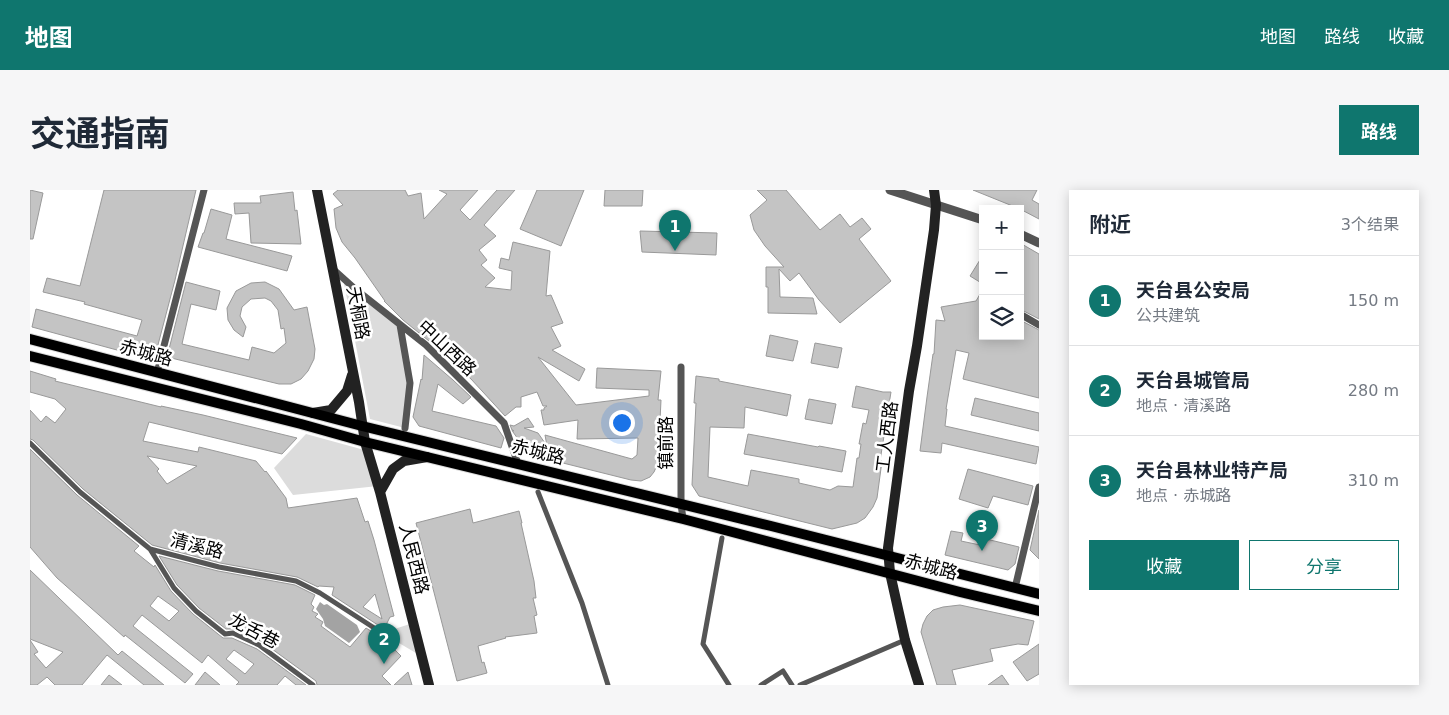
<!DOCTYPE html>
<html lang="zh">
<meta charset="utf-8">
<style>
body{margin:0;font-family:"DejaVu Sans","Noto Sans SC",sans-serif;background:#f6f6f7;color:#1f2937}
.controls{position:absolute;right:15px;top:15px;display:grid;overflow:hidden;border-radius:0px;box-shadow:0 2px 12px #0003}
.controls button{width:45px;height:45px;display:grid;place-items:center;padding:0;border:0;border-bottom:1px solid #e0e1e3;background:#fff;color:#1f2937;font:25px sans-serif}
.you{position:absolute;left:591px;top:232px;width:18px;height:18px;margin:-12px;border:4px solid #fff;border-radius:50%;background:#1a73e8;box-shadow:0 0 0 8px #1a73e833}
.badge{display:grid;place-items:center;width:32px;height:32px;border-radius:50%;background:#0f766e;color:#fff;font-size:16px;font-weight:700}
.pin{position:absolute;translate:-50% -41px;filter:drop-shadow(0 1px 2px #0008)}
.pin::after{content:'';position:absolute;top:26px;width:18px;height:15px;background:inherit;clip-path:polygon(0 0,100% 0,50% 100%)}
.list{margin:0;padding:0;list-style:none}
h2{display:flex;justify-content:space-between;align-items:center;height:65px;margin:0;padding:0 20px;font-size:21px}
h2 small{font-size:16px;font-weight:400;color:#747a83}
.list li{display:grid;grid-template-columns:32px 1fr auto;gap:15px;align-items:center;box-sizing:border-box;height:90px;padding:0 20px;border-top:1px solid #e0e1e3}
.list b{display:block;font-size:19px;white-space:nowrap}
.list p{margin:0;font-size:16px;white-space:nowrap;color:#747a83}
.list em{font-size:16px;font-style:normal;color:#747a83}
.actions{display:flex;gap:10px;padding:15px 20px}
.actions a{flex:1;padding:11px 0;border:1px solid #0f766e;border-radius:0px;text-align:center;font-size:18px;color:#0f766e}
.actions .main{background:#0f766e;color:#fff}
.icon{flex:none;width:28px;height:28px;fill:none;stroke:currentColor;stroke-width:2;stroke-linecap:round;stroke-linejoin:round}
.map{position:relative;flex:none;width:1009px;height:495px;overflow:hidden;border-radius:0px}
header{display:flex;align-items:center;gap:30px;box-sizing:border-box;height:70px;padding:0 25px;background:#0f766e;color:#fff}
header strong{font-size:24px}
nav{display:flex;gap:28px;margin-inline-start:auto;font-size:18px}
.intro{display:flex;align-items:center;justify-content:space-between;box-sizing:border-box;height:120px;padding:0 30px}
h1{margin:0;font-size:35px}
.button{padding:12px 22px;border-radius:0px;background:#0f766e;color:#fff;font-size:18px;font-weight:700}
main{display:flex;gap:30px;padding:0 30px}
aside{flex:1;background:#fff;border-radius:0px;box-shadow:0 2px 12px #0003}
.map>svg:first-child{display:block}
</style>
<header>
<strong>地图</strong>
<nav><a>地图</a><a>路线</a><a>收藏</a></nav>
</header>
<div class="intro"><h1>交通指南</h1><a class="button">路线</a></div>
<main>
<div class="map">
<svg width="1009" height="495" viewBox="0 0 1009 495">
<rect width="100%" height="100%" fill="#fff"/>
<path fill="#dcdcdc" d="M313 88 370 135 380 193 375 238 340 229Z
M276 244 338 261 348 296 263 305 244 278Z
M383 433 391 466 352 443Z"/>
<path fill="#a3a3a3" d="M290 412 294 415 297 414 327 435 330 442 319 453 295 436 293 429 286 419Z"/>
<path fill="#c4c4c4" stroke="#999" fill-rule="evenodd" d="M0 0 13 3 3 49H0Z
M74 0H166L145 90 124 170 2 137 6 119 107 146 112 130 54 114 55 112 13 102 17 88 50 96Z
M308 0H375L378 6 391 3 394 29 417 4 409 0H448L430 20 440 30 467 0H485L454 35 466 46 449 60 457 70 451 75 465 88 455 97 481 100 482 81 469 78 471 68 479 70 483 52 520 61 516 106 521 105 533 133 521 137 531 156 522 160 555 179 549 191 508 167 546 215 619 206V200L566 198 567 178 631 181 628 210H631L628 273 624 282 620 287 611 291 601 290 509 267 495 259 483 242 482 240 484 241 482 240 480 235 484 236 498 228 504 237 494 238 508 243 517 256 515 245 602 269 607 265 608 248 547 249 548 230 514 235 511 220H514V218L517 216H513L507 202 491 207V217H486L475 226 441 189 399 151 373 130 354 111H355L325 68 312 52 306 38 304 19 313 15 303 4Z
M507 0H554L531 56 490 39Z
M575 0H613L612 16H574Z
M727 0H756L790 40 810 24 820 37 832 28 841 39 829 49 861 91 810 133 789 110 769 83 760 91 749 79 750 107 783 108 787 124 738 123V97H736V77H754L735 56 724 40 720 25 737 10Z
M943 0H1007L1002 10 1009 14V29L990 19Z
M263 2 265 21 267 20 271 54 221 53 219 23 205 24 204 13H231L230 6Z
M181 19 202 25 196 49 262 66 257 81 168 57 173 43H174Z
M610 41 687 43 686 65 612 62Z
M990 53 1009 64V129L990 119Z
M953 65V94L940 86Z
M156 92 190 101 186 120 161 114 152 154 219 170 222 157 244 163 256 153 254 138 251 139 248 120 241 111 235 108 221 109 212 117 210 126 216 137 213 147 204 140 198 130 197 118 206 101 221 93 235 92 249 99 264 120 277 117 285 159 284 169 278 181 271 189 261 194H249L137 167Z
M953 99V146H990V130L1009 140V208L933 189 939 163 926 160 916 219H917L915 236 1009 257 1006 274 912 253 911 263 890 261 897 207 903 164H904L906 130 915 131 911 117 946 111Z
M740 145 768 151 763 171 736 166Z
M785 153 812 158 808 178 781 173Z
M394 165 423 190 441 207 433 214 408 194 402 221 466 236 474 248 471 258 389 236 383 227 391 189 392 190Z
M0 181 26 189 25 191 131 217V216L173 225 267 248 252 264 119 232 113 251 168 262 169 257 226 271 235 282 236 281 256 308 258 318 327 308 335 332 338 331 344 350 364 426 360 427 354 439 302 405 304 397 289 396 288 397 267 387 190 373 122 355 53 299 3 250 0 249V220L11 232 16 226 25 233 36 219 25 209 0 202ZM117 266 167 276 137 294 127 281 129 279ZM345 404 352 429 333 417Z
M666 186 689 189V191L761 205 757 226 715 217 714 238 680 237 678 287 718 296 721 280 769 289V293L800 300 808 296 823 297 827 268H829L831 254H829L833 233 836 234 839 220 822 217 826 196 853 202H861L850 271H852L847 308 843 317 835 328 827 333 802 339 669 306 662 295 666 213H664Z
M945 208 1009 223V241L941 225Z
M779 209 806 214 802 234 775 229Z
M718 244 788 257 789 256 816 261 812 282 714 264Z
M0 259 47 305 109 356 104 361 124 377 125 375 141 401 163 424 193 448H202L227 459 276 495H266L255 486 247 495H206L209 492 178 465 172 473 112 425 103 436 163 484 155 493 95 445 94 447 27 388 0 357ZM128 406 149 421 139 431 120 416ZM204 460 224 474 215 484 196 469Z
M938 279 1003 296 998 315 963 306 958 318 929 309Z
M440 319 443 333 489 321 492 333H491L504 391 506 408H503L507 425 504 426 507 443 475 447 476 448 448 456 452 473 454 472 457 483 427 491 386 333Z
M1009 320V369L1000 360Z
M921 341 933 343 931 351 950 355 952 348 989 357 985 374 978 380 915 365Z
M129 366 188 381 265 395 285 405 281 414 284 417 282 421 288 424 285 427 293 432 291 436 320 457 336 438 355 450 371 466 352 486 361 495H287L286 491 231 451 205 439H196L169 418 147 395Z
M0 380 88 465 92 461 134 495H114L77 465 52 495H25L17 487 7 495H0V450L8 462 4 464 16 478 33 462 0 449Z
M930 415 1004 431 998 455 988 454 960 459 963 471 922 480 926 495H907L891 442 893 434 897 426 903 420 913 417Z
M1009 454V484L997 491 983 472Z
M175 482 190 495H165Z
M378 482 382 495H364Z
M79 485 92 495H71Z
M972 485 979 495H958Z"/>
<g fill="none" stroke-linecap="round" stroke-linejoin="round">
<defs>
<path id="primary" d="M0 149 332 236 741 336 1009 404
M0 166 271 234 335 252 653 329 930 402 1009 421"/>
</defs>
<use href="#primary" stroke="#dbdbdb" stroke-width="12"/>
<path stroke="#555" stroke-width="5" d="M0 253 50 302 120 359 189 377 266 391 290 403 352 443
M508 302 552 413 578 495
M692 348 673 454 699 495
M120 359 144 398 166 421 195 444 203 443 229 455 283 495
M731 495 753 481 762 495
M770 495 875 450"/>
<path stroke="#555" stroke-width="7" d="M304 80 324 98 396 155 474 233 488 274
M990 124 1009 135
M370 135 380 193 375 238
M651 177V314L653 329
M127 183 174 0
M985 398 1009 297"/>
<path stroke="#555" stroke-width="9" d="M860 0 953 30
M990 44 1009 53"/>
<path stroke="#222" stroke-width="10" d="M287 0 329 212 335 252 350 302 399 495
M283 223 301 220 317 201 322 185
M350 302 363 279 374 271 397 267
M889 495 875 450 860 383 858 358 879 201 887 156 904 40 906 15 904 0"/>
<use href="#primary" stroke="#000" stroke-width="10"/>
</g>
<g text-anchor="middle" stroke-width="5" stroke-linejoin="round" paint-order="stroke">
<g font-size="18" fill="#000" stroke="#fff">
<text transform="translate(328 123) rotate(79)" y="6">天桐路</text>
<text transform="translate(417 158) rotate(43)" y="6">中山西路</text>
<text transform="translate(116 163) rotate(15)" y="6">赤城路</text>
<text transform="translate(857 247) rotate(-83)" y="6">工人西路</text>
<text transform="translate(636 253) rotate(-90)" y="6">镇前路</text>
<text transform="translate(508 262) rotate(14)" y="6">赤城路</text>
<text transform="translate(167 356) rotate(14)" y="6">清溪路</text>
<text transform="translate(384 369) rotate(76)" y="6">人民西路</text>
<text transform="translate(901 377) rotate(15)" y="6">赤城路</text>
<text transform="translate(224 441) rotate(28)" y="6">龙舌巷</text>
</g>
</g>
</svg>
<div class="controls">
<button>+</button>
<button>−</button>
<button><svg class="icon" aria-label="layers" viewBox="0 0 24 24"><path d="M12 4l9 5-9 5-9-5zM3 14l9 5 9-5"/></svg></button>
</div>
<div class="you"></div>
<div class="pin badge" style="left:645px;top:61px">1</div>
<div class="pin badge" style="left:354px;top:474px">2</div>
<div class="pin badge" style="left:952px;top:361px">3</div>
</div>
<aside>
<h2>附近<small>3个结果</small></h2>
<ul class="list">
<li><span class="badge">1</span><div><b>天台县公安局</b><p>公共建筑</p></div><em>150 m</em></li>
<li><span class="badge">2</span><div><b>天台县城管局</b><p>地点 · 清溪路</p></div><em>280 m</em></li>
<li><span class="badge">3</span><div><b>天台县林业特产局</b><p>地点 · 赤城路</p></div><em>310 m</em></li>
</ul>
<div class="actions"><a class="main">收藏</a><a>分享</a></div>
</aside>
</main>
